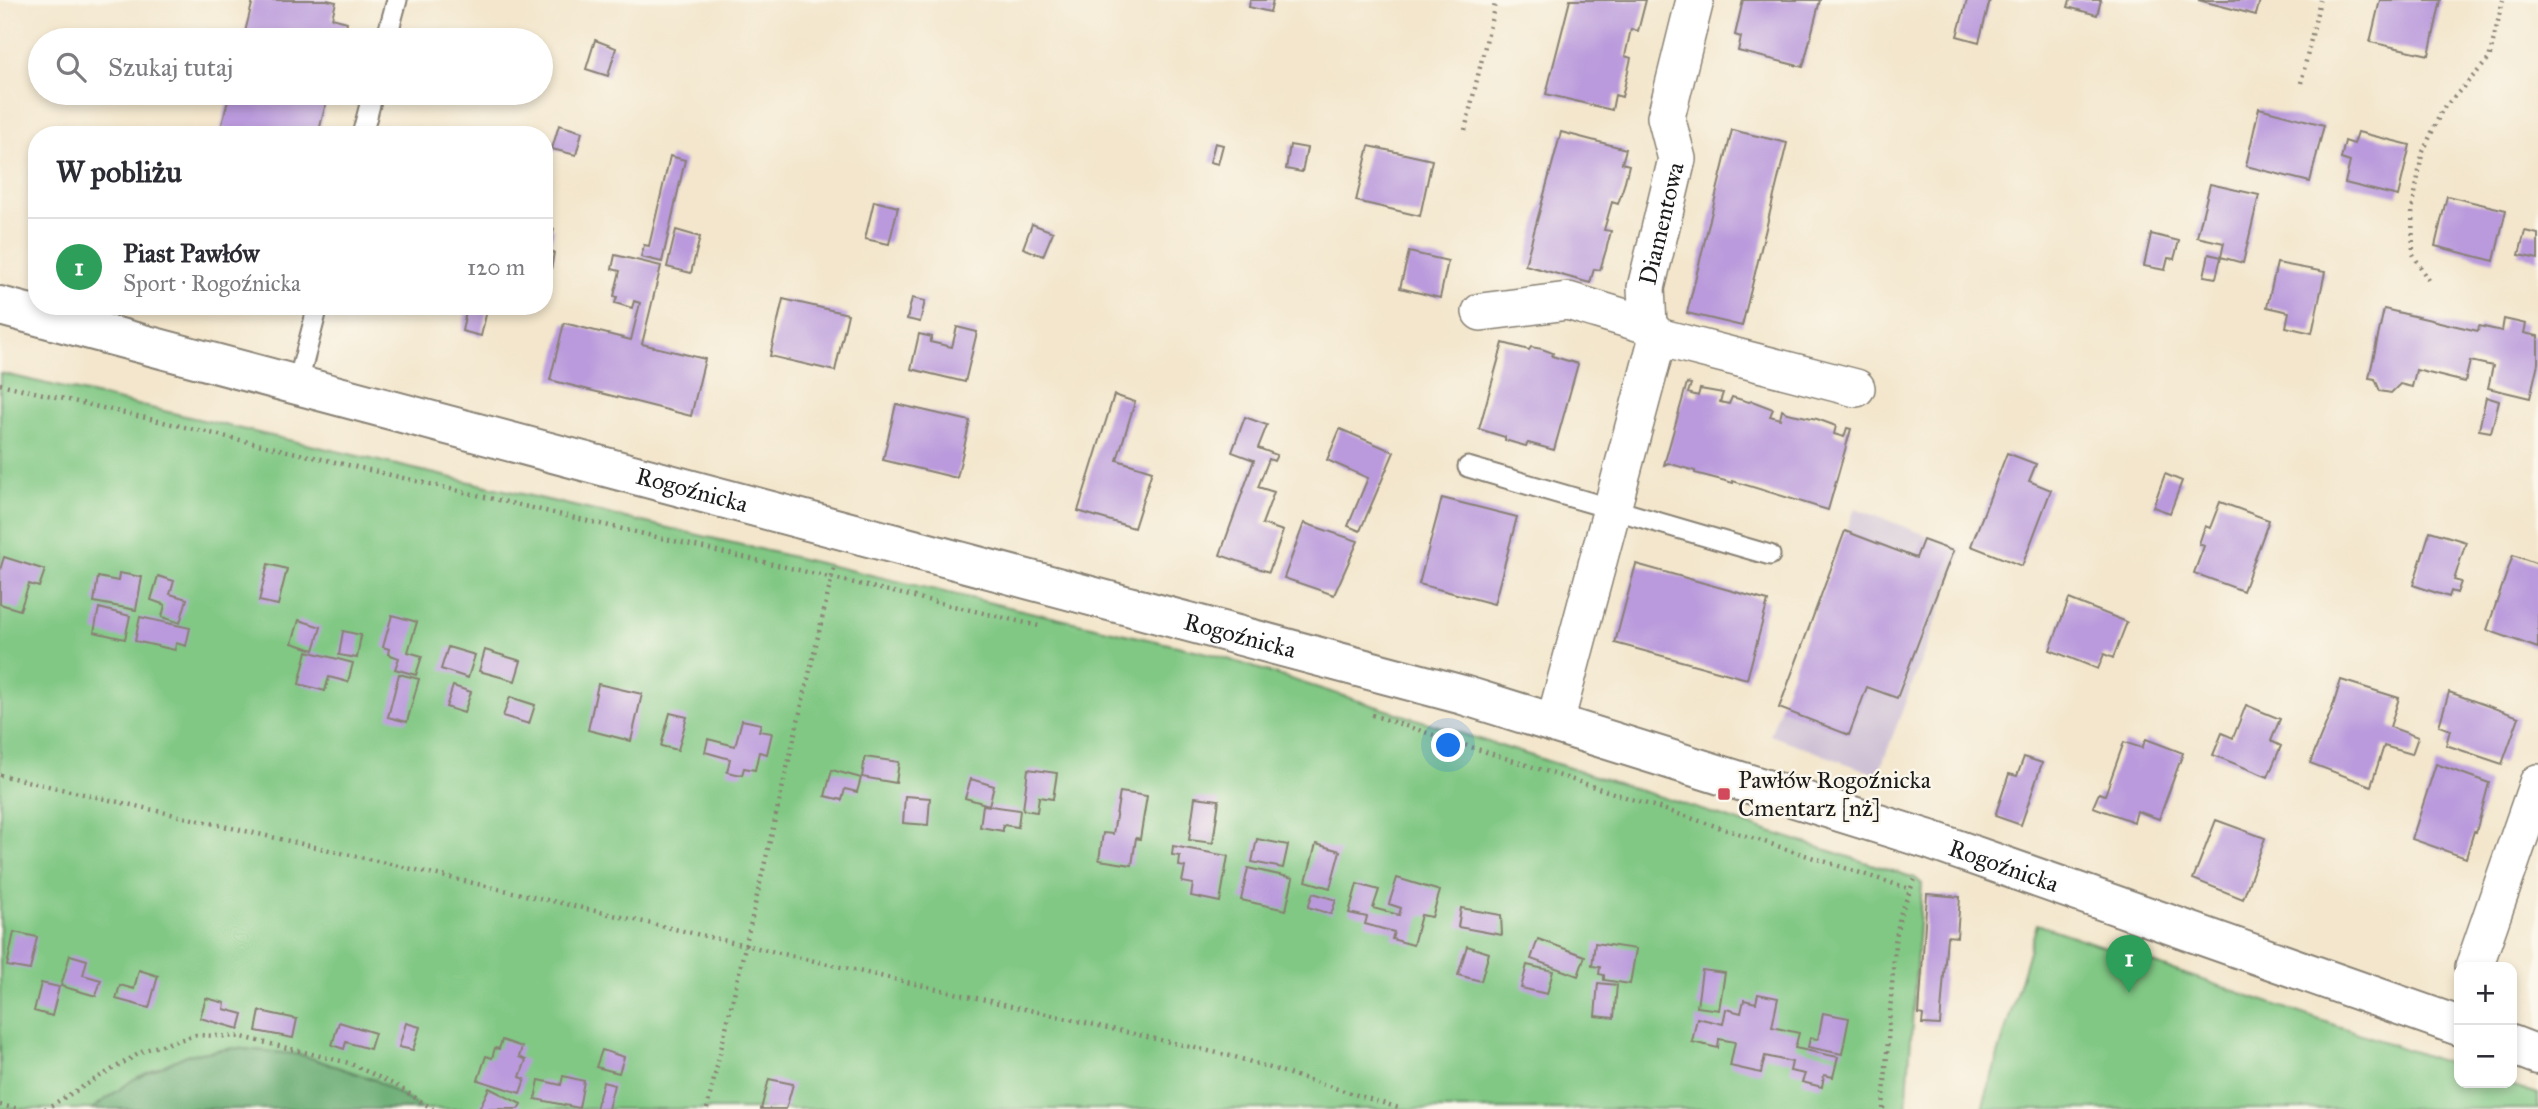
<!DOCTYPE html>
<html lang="pl">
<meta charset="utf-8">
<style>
body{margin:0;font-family:"IM FELL Great Primer",serif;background:#f7f7f7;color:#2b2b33}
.controls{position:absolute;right:21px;bottom:21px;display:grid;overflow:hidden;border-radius:14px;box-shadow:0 4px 10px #0003}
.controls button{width:63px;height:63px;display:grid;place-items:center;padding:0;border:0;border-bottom:2px solid #e1e1e2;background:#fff;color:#2b2b33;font:35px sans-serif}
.you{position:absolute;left:1449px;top:746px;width:24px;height:24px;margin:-18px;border:5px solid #fff;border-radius:50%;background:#1a73e8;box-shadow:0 0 0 10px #1a73e833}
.badge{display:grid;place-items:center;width:46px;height:46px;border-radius:50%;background:#ea580c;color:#fff;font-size:23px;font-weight:700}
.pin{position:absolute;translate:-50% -58px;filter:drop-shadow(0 2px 4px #0008)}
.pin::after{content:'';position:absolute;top:37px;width:24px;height:21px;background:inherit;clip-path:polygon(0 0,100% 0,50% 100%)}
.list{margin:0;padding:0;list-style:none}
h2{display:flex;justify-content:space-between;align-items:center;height:91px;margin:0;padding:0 28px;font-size:30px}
h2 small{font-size:23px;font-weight:400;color:#7c7c81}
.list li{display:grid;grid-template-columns:46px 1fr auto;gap:21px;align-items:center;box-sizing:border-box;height:98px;padding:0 28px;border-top:2px solid #e1e1e2}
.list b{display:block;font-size:26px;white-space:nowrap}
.list p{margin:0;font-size:23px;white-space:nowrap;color:#7c7c81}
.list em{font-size:23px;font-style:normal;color:#7c7c81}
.icon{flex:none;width:38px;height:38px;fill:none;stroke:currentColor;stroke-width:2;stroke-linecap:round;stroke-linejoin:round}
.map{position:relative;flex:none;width:2538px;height:1109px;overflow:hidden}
.search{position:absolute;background:#fff;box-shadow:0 4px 10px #0003;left:28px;top:28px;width:525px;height:77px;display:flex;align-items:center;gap:18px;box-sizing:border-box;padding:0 24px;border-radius:38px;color:#7c7c81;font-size:26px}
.panel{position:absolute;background:#fff;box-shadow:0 4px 10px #0003;left:28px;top:126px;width:525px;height:189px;border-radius:28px}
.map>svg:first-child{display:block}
</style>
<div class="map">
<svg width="2538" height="1109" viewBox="0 0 2538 1109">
<rect width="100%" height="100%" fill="#fbf7ec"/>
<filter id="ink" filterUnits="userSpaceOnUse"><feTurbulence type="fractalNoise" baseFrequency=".0143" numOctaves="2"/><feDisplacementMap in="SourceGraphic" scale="14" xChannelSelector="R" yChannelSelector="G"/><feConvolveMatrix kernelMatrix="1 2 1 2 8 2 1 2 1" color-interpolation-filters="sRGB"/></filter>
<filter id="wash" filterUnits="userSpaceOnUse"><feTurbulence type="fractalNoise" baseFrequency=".00686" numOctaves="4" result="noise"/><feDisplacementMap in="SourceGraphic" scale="28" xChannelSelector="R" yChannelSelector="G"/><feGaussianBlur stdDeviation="1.57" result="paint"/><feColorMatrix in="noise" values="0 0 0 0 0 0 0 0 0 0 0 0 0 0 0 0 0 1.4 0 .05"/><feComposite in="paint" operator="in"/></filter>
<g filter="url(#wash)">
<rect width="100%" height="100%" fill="#f3e6cc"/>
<path fill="#ccbed4" d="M1855 508 1963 549 1878 775 1770 735Z"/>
<path fill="#81c884" stroke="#4e7250" stroke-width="2" d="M0 373 1212 654 1915 878 1922 884 1906 1109H423L375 1080 302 1055 234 1048 187 1055 134 1079 92 1109H0Z
M2037 924 2459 1067V1083H2505L2538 1094V1109H1982Z"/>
<path fill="#68ac72" stroke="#426447" stroke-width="2" d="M234 1048 302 1055 375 1080 423 1109H92L134 1079 187 1055Z"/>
<g id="blocks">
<path fill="#ba9adc" d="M253 0H327L336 2 332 18 347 22 343 40H243Z
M1250 0H1273L1270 12 1249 7Z
M1570 0H1646L1638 31 1631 29 1625 56 1631 58 1622 97 1615 95 1612 110 1546 94Z
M1743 0H1820L1803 67 1738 51 1741 37 1735 35Z
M1967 0H1990L1979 42 1957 36Z
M2070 0H2101L2097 15 2068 7Z
M2198 0H2260L2256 15Z
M2380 0H2441L2429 55 2370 42Z
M595 40 616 48 608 76 586 69Z
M230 93H320L328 95 318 135 303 132 302 135H246L221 128Z
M2259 108 2324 125 2310 182 2246 166Z
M559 125 582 132 576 155 552 149Z
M1732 130 1787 143 1742 326 1687 313Z
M1561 132 1626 149 1622 163 1629 165 1624 185 1618 204 1612 202 1604 230 1611 231 1606 250 1600 270 1594 269 1590 283 1525 265Z
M2358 132 2410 145 2398 196 2345 183 2350 162 2341 159 2345 141 2354 144Z
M1215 143 1223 145 1218 164 1210 162Z
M1290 145 1307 148 1302 172 1286 169Z
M1369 146 1432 160 1420 216 1356 201Z
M670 156 685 160 662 262 641 257 644 245 649 246Z
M2210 184 2259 195 2243 263 2221 257 2224 243 2197 237Z
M2447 196 2506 210 2494 261 2435 246Z
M874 201 898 207 889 244 865 239Z
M1032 224 1053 232 1043 256 1023 248Z
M544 227 554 229 549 251 554 252 550 276 544 274Z
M676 230 700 237 691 273 667 267Z
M2525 231 2538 234V259L2519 255Z
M2151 234 2179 241 2174 259 2168 258 2165 270 2144 266Z
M1409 252 1448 261 1440 298 1400 288Z
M2209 254 2221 257 2216 278 2204 276Z
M615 255 661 266 642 344 705 359 691 416 550 380 564 323 631 340 640 303 634 301 632 308 615 303 617 297 614 296 620 271 612 269Z
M2277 263 2325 272 2312 333 2286 327 2289 312 2267 307Z
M912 298 925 301 920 322 907 319Z
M783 299 848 314 835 371 770 356Z
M467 306H488L481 336 462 331Z
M2384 309 2478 331 2479 326 2502 331 2504 319 2526 324 2524 333 2538 336V363L2530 398 2488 388 2493 366 2470 361 2465 382 2416 370 2412 387 2400 384 2391 393 2380 391 2375 379 2369 378Z
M957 327 977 332 965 382 911 369 919 334 932 337 930 342 952 347Z
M1503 343 1529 350 1531 347 1542 349 1553 353 1552 356 1578 364 1554 450 1528 443 1526 446 1515 443 1505 440V437L1479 429Z
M1687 383 1691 384 1688 393 1698 396 1700 389 1723 393 1720 402 1729 404 1732 397 1749 402 1752 401 1773 409 1770 416 1780 419 1782 410 1787 413 1817 419 1836 426 1834 434 1844 437 1847 428 1851 429 1828 510 1733 481V483L1695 473V471L1668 463 1664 465Z
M1114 395 1135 402 1117 460 1152 471 1134 528 1078 511Z
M2486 397 2499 401 2491 432 2479 430Z
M896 404 970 421 957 478 883 460Z
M1245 417 1267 425 1258 448 1277 455 1274 461 1269 459 1258 487 1274 492 1262 524 1283 531 1269 572 1220 555 1254 460 1232 452Z
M1340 429 1394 452 1360 531 1348 526 1368 478 1327 460Z
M2007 453 2036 464 2029 481 2051 490 2022 566 1971 546Z
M2165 474 2182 481 2170 513 2153 507Z
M1442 498 1517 517 1494 604 1419 584Z
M2220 502 2269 520 2243 591 2194 573 2204 546 2199 544 2205 526 2210 528Z
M1304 523 1358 541 1334 595 1284 578Z
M1845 531 1916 558 1923 540 1953 551 1897 698 1867 687 1849 735 1779 708Z
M2430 531 2466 542 2454 580 2461 582 2457 593 2451 591 2449 597 2413 585Z
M2513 555 2538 564V648L2487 630Z
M4 557 45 570 39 587 29 584 20 610 0 604V570Z
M268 564 287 569 278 605 259 601Z
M1636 564 1768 601 1747 679 1615 643Z
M119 573 142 577 136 610 94 602 98 577 118 581Z
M158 576 174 581 170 594 187 599 180 623 162 617 165 605 151 600Z
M2069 599 2127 622 2113 658 2104 654 2098 669 2050 650Z
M99 608 130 616 125 639 94 632Z
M392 615 417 622 408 652 422 656 416 675 395 669 399 658 388 654 389 649 383 647Z
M140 617 190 628 186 646 176 643 175 650 135 641Z
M299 620 321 627 314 650 292 643Z
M343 631 361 635 357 658 339 655Z
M448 647 475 655 468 678 441 669Z
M485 650 521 661 515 681 479 671Z
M307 651 353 663 348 682 329 677 325 691 299 684Z
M399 674 419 679 407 722 388 717Z
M2341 680 2399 698 2390 727 2418 737 2412 754 2384 746 2371 786 2310 763 2332 709Z
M598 684 642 694 631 741 588 730Z
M453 686 471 692 464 713 446 707Z
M2449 692 2519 717 2502 764 2446 745 2450 730 2439 726Z
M510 697 535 705 529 724 503 716Z
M2246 705 2280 719 2271 741 2281 746 2268 777 2213 755 2222 733 2233 738Z
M670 713 687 717 678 750 661 746Z
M742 720 761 724 759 731 772 733 767 754 759 752 755 770 744 768 742 775 727 772 730 759 705 752 708 739 735 746Z
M2146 739 2183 753 2159 819 2137 811 2134 822 2093 807 2099 793 2105 795 2124 742 2142 748Z
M865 757 899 762 896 783 862 777Z
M2024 757 2042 763 2021 825 1995 816 2009 774 2017 776Z
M2436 764 2489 783 2476 832 2474 831 2466 858 2412 839Z
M1028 769 1057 773 1053 799 1039 797 1037 812 1023 810Z
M832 770 861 778 857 792 845 789 842 800 825 796Z
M971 779 994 786 989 805 965 798Z
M1120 792 1147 796 1140 839 1136 838 1132 865 1099 860 1103 833 1113 834Z
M905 796 930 798 928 825 903 823Z
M1195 797 1219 800 1213 843 1189 840Z
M983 805 1020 810 1018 827 1003 825V831L980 827Z
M2216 820 2265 838 2243 899 2193 879Z
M1257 839 1288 845 1283 868 1252 862Z
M1316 844 1340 851 1330 888 1306 881Z
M1173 846 1228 856 1220 902 1191 896 1193 884 1182 882 1185 867 1179 866 1180 856 1172 855Z
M1248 868 1293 878 1286 910 1241 900Z
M1397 878 1440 891 1432 917 1421 915 1413 945 1392 939 1394 932 1365 924 1367 917 1349 913 1357 884 1379 890 1373 908 1399 915 1401 908 1389 904Z
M1313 893 1336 900 1331 914 1308 907Z
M1927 894 1960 897 1957 937 1947 936 1940 1025 1922 1024 1923 1015 1919 1014Z
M1461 908 1501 915 1502 935 1458 927Z
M14 932 37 937 30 970 7 966Z
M1538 939 1585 956 1578 976 1531 959Z
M1595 943 1636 949 1630 984 1604 980V975L1599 974 1600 967 1592 966Z
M1467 946 1489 953 1481 981 1458 975Z
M70 955 87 960 83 975 101 980 96 996 61 986Z
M1527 965 1553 971 1547 994 1521 988Z
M139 970 158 976 149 1008 116 999 120 985 134 989Z
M1702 970 1725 973 1719 1010 1697 1007Z
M41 983 59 987 52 1016 34 1011Z
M1598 983 1617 985 1614 1018 1595 1016Z
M1758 994 1778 998 1772 1027 1799 1033 1795 1048 1838 1057 1833 1077 1824 1075 1822 1087 1802 1082 1805 1074 1790 1071 1792 1062 1765 1056 1761 1073 1730 1066 1735 1042 1719 1039 1718 1048 1692 1042 1697 1018 1723 1024 1726 1009 1741 1013 1744 1000 1756 1003Z
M206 998 225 1003 224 1009 243 1014 239 1029 200 1018Z
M260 1011 297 1019 293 1038 256 1031Z
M1823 1013 1849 1018 1842 1054 1808 1047 1810 1038 1818 1039Z
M339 1022 375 1033 370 1049 346 1042 344 1049 332 1045Z
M406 1023 420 1027 413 1050 399 1047Z
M502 1040 522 1047 519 1057 526 1060 520 1077 525 1079 520 1093 478 1080 486 1056 492 1058 495 1048 499 1049Z
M602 1050 624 1057 619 1073 596 1067Z
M563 1076 584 1081 579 1108 535 1099 539 1080 561 1085Z
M769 1079 793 1084 786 1109H761Z
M603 1082 614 1085 608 1109H596Z
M489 1088 521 1104 518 1109H479Z"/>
</g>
</g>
<g filter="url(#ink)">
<use href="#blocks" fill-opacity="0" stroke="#888174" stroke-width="2"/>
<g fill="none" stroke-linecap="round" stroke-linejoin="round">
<defs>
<path id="service" d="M386 40 397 0
M362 135 373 93
M297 386 318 306
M1468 467 1770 555"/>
<g id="minor">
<path d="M1481 312 1568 301 1648 325"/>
<path id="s1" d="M1658 337 1648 325 1646 288 1677 159 1666 117 1695 0"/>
<path d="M1555 722 1658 337 1856 388"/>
<path d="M2474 967 2538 783"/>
</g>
<g id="tertiary">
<path id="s2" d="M0 306 1463 695 1930 840 2459 1026"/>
<path d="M2512 1045 2538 1055"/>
</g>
</defs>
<use href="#service" stroke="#888174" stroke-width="23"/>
<use href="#minor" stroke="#888174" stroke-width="40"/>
<use href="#tertiary" stroke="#888174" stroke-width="42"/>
<path stroke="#888174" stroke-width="4.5" stroke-dasharray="2 5" stroke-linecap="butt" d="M2301 83 2320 0
M1465 130 1496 0
M2428 280 2413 254 2412 211 2422 154 2442 110 2489 59 2503 0
M0 384 1039 626
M1372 715 1910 889
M0 775 1235 1057 1402 1109
M0 1105 19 1109
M45 1109 145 1050 196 1035 242 1037 349 1063 397 1086 433 1109
M707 1109 834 568
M1883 1109 1895 943 1900 915 1916 876"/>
<use href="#service" stroke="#fff" stroke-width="19"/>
<use href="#minor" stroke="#fff" stroke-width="37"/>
<use href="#tertiary" stroke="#fff" stroke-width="38"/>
</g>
</g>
<rect fill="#d1495b" stroke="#fbf7ec" stroke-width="2.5" x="1717" y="787" width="14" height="14" rx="3.5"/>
<g text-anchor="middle" stroke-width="5" stroke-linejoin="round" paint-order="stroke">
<g font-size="24" fill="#1c1c1c" stroke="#fbf7ec">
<text dy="8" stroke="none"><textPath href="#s1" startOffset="119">Diamentowa</textPath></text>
<text dy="8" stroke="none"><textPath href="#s2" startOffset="716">Rogoźnicka</textPath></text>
<text dy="8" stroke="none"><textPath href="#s2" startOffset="1283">Rogoźnicka</textPath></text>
<text dy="8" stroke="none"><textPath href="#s2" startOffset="2081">Rogoźnicka</textPath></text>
</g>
<g font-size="24" fill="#1c1c1c" stroke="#fbf7ec" text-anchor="start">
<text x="1738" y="788">Pawłów Rogoźnicka<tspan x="1738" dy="28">Cmentarz [nż]</tspan></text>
</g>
</g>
</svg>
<div class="controls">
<button>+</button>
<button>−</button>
</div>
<div class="you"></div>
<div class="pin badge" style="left:2129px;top:993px;background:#2e9e5b">1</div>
<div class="search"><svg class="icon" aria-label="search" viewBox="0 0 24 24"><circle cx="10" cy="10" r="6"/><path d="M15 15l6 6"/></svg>Szukaj tutaj</div>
<section class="panel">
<h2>W pobliżu<small></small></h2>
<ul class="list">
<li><span class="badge" style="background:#2e9e5b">1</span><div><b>Piast Pawłów</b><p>Sport · Rogoźnicka</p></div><em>120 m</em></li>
</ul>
</section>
</div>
